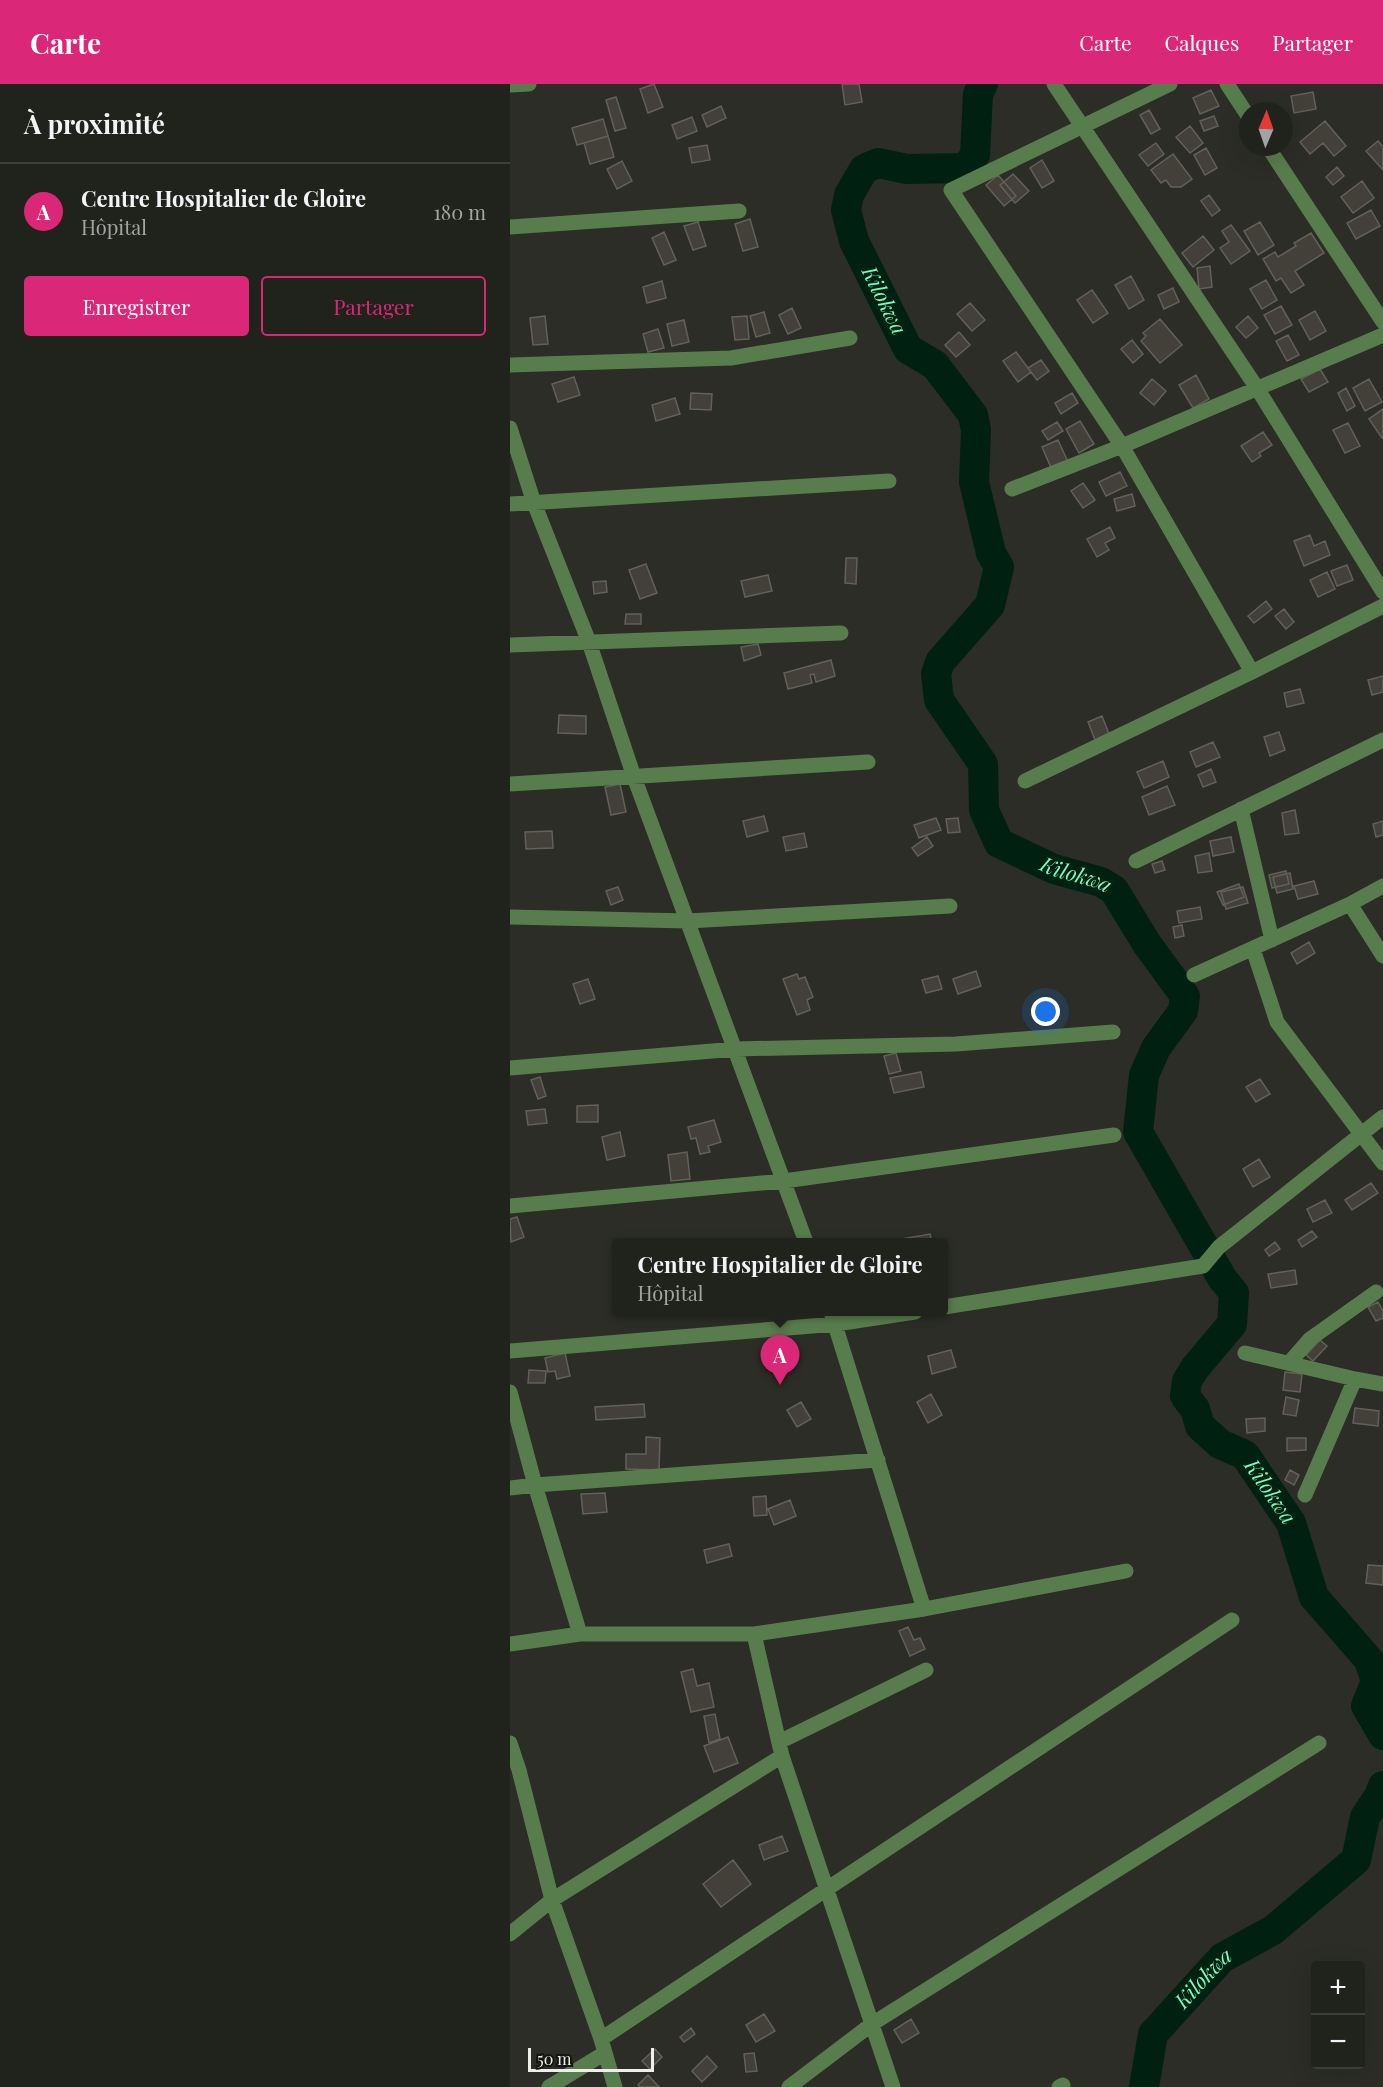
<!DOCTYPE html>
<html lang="fr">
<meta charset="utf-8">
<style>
body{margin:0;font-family:"Playfair Display",serif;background:#282a25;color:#f1f3f6}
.controls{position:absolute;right:18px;bottom:18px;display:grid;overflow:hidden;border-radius:6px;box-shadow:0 6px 24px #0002}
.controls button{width:54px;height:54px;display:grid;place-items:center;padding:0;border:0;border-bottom:2px solid #3d3f3b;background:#20221c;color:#f1f3f6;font:30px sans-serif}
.compass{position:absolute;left:729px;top:18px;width:54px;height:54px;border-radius:50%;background:#20221c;box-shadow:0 6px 24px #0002;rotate:2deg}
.scale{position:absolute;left:18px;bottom:15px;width:126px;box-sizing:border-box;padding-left:6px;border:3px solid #eeefea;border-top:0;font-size:16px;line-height:21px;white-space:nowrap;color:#eeefea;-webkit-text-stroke:4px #141512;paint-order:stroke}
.you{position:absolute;left:536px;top:928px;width:21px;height:21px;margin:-15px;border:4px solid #fff;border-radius:50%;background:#1a73e8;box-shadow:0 0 0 9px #1a73e833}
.badge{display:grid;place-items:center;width:39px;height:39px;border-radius:50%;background:#db2777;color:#fff;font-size:20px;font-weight:700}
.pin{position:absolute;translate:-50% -50px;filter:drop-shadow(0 2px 3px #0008)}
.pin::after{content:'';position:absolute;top:32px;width:21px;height:18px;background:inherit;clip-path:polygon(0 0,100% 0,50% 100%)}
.popup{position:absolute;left:102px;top:1154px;width:336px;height:78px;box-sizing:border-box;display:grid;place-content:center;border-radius:6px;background:#20221c;filter:drop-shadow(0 2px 4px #0005);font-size:20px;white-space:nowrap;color:#a2a4a3}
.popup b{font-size:22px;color:#f1f3f6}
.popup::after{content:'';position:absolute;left:50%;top:100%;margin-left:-12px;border:12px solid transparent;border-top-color:#20221c}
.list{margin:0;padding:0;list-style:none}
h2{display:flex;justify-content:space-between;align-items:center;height:78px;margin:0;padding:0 24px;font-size:26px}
h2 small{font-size:20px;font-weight:400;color:#a2a4a3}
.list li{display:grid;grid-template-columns:39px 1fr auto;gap:18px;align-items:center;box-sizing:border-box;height:96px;padding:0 24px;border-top:2px solid #3d3f3b}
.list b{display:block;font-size:22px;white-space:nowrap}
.list p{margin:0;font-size:20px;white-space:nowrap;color:#a2a4a3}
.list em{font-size:20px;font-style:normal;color:#a2a4a3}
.actions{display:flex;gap:12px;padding:18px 24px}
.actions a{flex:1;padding:14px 0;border:2px solid #db2777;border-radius:6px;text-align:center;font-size:21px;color:#db2777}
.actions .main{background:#db2777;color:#fff}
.map{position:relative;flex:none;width:873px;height:2003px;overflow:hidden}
header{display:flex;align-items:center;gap:36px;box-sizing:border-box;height:84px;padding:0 30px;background:#db2777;color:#fff}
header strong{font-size:28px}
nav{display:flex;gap:33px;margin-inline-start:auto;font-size:21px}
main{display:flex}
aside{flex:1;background:#20221c}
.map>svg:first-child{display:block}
</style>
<header>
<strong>Carte</strong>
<nav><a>Carte</a><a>Calques</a><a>Partager</a></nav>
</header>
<main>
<aside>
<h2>À proximité<small></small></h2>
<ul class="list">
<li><span class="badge">A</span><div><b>Centre Hospitalier de Gloire</b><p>Hôpital</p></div><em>180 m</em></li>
</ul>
<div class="actions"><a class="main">Enregistrer</a><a>Partager</a></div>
</aside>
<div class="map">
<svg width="873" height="2003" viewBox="0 0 873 2003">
<rect width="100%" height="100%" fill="#2b2d26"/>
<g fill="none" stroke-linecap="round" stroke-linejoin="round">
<path stroke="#002112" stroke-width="5" d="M869 1712 873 1714"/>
<g stroke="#002112" stroke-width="30">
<path id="s1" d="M473 0 468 10 465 71 456 84 397 85 368 79 354 85 339 111 336 126 344 157 398 265 425 281 463 331 466 346 464 398 481 469 489 483 480 521 430 578 426 590 429 616 473 680 474 726 489 759 544 785 591 798 604 806 637 860 675 912 673 927 646 964 634 991 628 1048 712 1194 724 1209 722 1240 685 1284 677 1297 675 1312 685 1325 690 1342 710 1360 735 1371 781 1439 804 1513 859 1576 866 1597 856 1622 873 1651"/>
<path id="s2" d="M634 2003 643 1950 712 1874 763 1846 846 1776 855 1733 869 1712 873 1702"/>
</g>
</g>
<path fill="#424039" stroke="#626059" stroke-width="1.5" d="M144 0 153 23 138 29 130 5Z
M332 0H349L352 18 335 21Z
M701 6 709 22 690 30 683 14Z
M803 8 806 25 784 29 781 12Z
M106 13 116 44 105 47 96 16Z
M211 22 216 34 197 43 192 31Z
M639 26 650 45 641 50 630 31Z
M704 32 708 42 694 47 690 37Z
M182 33 187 47 167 55 162 41Z
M93 35 98 52 67 61 62 44Z
M815 37 836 62 824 72 813 59 800 70 790 58Z
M680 42 693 59 680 69 666 53Z
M98 52 104 73 80 80 74 59Z
M868 57 873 63V86L856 67Z
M646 59 654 70 638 82 629 71Z
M197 61 200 76 182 79 179 64Z
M696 64 707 84 695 91 684 71Z
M663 70 682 95 671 103H661L656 96 651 99 641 86Z
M532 76 544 97 532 104 520 84Z
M112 77 122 97 107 105 97 85Z
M827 83 834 92 823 101 816 93Z
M503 90 519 107 505 119 490 101Z
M488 91 506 112 494 122 476 101Z
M852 97 864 114 843 129 831 113Z
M699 111 710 126 702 132 691 117Z
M861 126 870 142 846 155 837 139Z
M240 135 248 163 233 167 225 140Z
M188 138 196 162 183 166 174 142Z
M750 138 764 161 748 171 734 147Z
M721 141 740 167 721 180 710 164 719 158 712 147Z
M154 148 166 176 154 181 142 154Z
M801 149 814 169 785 187 794 201 781 209 771 194 766 197 753 175 765 168 768 173 786 162 784 159Z
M693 152 704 166 683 183 672 169Z
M700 182 702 203 689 205 687 184Z
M621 192 634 216 619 225 605 201Z
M756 196 767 216 752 225 740 205Z
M152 197 156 214 137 219 133 203Z
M663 204 669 218 654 225 648 211Z
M582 206 598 229 583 239 567 216Z
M460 219 475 236 462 247 447 230Z
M771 222 782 241 765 250 754 231Z
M282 224 291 244 278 250 269 231Z
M805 227 816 247 800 256 789 236Z
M254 228 260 249 246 253 240 232Z
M35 232 38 260 23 261 20 234Z
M237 232 239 255 225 256 222 233Z
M738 232 748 244 736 254 726 243Z
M650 235 672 261 650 279 631 257 636 252 633 249Z
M174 236 179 258 162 262 157 240Z
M148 245 154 264 138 268 133 250Z
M449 248 460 261 446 273 435 261Z
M778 251 789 271 777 277 766 257Z
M622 256 633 270 623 279 611 265Z
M506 268 521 288 508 298 493 277Z
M531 276 539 287 527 296 518 284Z
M810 285 818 298 799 308 791 295Z
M686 291 699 315 683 324 669 301Z
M64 293 70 311 48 318 42 300Z
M642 295 656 307 644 321 630 309Z
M859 295 872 318 855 327 843 304Z
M836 304 845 322 837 327 828 309Z
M181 309 202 310 201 326 180 325Z
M562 309 568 319 551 330 545 319Z
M165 314 170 330 146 337 142 321Z
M873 325V354H872L859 335Z
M570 337 584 360 569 369 556 345Z
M547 338 553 347 538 356 532 347Z
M838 339 850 362 835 369 823 346Z
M753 348 762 361 749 369 751 372 742 378 731 362Z
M548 356 558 378 542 386 532 363Z
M610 388 617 402 596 412 589 398Z
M573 399 585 416 573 424 561 407Z
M622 410 625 422 607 427 604 415Z
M600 443 605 454 595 459 599 466 587 473 577 455Z
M800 451 804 462 815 457 820 471 794 482 784 457Z
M336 474H347L346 500 335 499Z
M136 480 147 509 130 515 119 486Z
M837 481 843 496 827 502 821 487Z
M817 488 825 505 808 513 800 496Z
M258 491 262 507 235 513 231 497Z
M96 497 97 508 84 510 83 498Z
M756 517 762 525 744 539 738 532Z
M774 525 784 538 776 545 765 532Z
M116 530H131V540H115Z
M248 560 251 571 234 577 231 563Z
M321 576 325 592 306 598 304 590 300 591 302 599 278 605 274 589Z
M873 592V608L862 611 858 596Z
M790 605 794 619 777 623 774 609Z
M49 631 76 632V650L48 649Z
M592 632 599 650 585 656 578 638Z
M769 648 775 666 760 672 754 653Z
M703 658 710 673 686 683 680 668Z
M653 677 659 693 634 704 627 688Z
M701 685 706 698 693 703 688 691Z
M110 700 116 728 101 731 95 703Z
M657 702 665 721 639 731 632 713Z
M785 726 789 749 775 751 772 729Z
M254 732 258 747 237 753 233 737Z
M426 734 431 746 409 754 404 741Z
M448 734 450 748 438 749 436 735Z
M873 737V751L866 753 863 740Z
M42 747 43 764 16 765 15 748Z
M294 749 297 763 276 767 273 753Z
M417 753 423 762 408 772 402 764Z
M721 753 724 768 703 772 700 757Z
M699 769 702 787 688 789 685 772Z
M652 777 655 786 645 789 642 780Z
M776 787 779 800 762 804 759 791Z
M780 789 783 805 767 809 763 793Z
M804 797 808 810 788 815 784 802Z
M729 800 734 813 713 821 707 808Z
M108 803 113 816 101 821 96 807Z
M733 803 738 819 716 825 711 808Z
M690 823 692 835 669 839 667 827Z
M672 841 674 852 665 854 663 843Z
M799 858 805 869 787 880 781 869Z
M466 887 471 902 448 910 443 895Z
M287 890 289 895 295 893 303 913 297 916 300 926 287 931 273 895Z
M428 892 432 905 416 909 412 896Z
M78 895 85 915 70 920 63 900Z
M386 969 391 987 379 990 374 972Z
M411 988 414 1003 384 1009 380 994Z
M30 993 36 1012 28 1015 21 996Z
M750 995 760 1010 746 1018 736 1003Z
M88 1021V1038H67V1022Z
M35 1025 37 1039 18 1041 16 1027Z
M204 1036 211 1058 198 1062 200 1068 190 1070 186 1054 181 1055 178 1043Z
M110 1048 115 1072 97 1076 92 1053Z
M177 1068 180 1095 161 1097 158 1071Z
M749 1075 760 1093 743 1103 733 1085Z
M861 1099 868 1109 842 1126 835 1116Z
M815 1116 822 1129 803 1138 797 1125Z
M7 1133 14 1153 1 1158 0 1135Z
M802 1147 807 1153 792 1163 788 1156Z
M420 1150 422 1158H386V1156Z
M765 1158 770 1165 759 1172 755 1166Z
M785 1186 787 1200 761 1204 758 1190Z
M868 1218 873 1227V1234L866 1237 858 1223Z
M810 1256 817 1262 803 1277 796 1271Z
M441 1266 446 1283 422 1290 418 1272Z
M55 1269 60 1292 47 1295 45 1287 38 1288 35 1274Z
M19 1286 36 1287 35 1299H18Z
M775 1288 792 1290 790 1308 773 1306Z
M421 1310 432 1331 418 1339 407 1318Z
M776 1313 789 1316 786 1332 773 1330Z
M291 1318 301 1335 287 1343 277 1326Z
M134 1320 135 1333 86 1336 85 1323Z
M845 1324 869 1327 868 1342 843 1339Z
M755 1334V1347L737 1349 736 1335Z
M136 1353 150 1354 149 1386 116 1385V1370H136Z
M777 1354H796V1366L777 1367Z
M780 1386 789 1391 784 1401 775 1396Z
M95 1409 97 1428 73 1430 71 1410Z
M256 1412 257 1431 244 1432 243 1413Z
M280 1416 286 1432 264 1441 258 1425Z
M219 1460 222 1472 197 1479 194 1466Z
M858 1481 873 1482V1501L856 1499Z
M398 1543 404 1556 410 1554 415 1565 400 1572 389 1547Z
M183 1585 187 1602 199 1599 204 1623 181 1628 171 1588Z
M205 1630 210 1655 199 1659 194 1632Z
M218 1653 228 1679 204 1688 194 1662Z
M272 1752 278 1767 254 1776 249 1761Z
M223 1776 241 1800 211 1823 193 1800Z
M254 1930 265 1947 246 1958 236 1941Z
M401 1935 409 1949 392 1959 384 1946Z
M181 1944 185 1950 174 1958 170 1953Z
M145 1965 152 1973 140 1985 132 1977Z
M244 1969 247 1987 236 1988 234 1970Z
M197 1972 207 1983 192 1998 182 1987Z
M138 1991 149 2003H130L128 2001Z"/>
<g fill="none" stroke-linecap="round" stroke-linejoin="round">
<path stroke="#587d4d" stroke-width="15" d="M544 0 747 304 873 508
M660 0 441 106 612 362 742 588
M717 0 738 32
M0 1 19 0
M758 63 873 238
M0 143 229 127
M0 281 221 274 340 254
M0 344 24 419 79 558 124 693 296 1158
M502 405 612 362 873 251
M0 420 379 397
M0 561 331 549
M515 697 742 588 873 522
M0 700 358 678
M731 725 762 856
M626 777 873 656
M840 820 873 872
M0 833 178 837 440 822
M743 865 767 938 873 1079
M684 891 840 820 873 802
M0 984 226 965 446 960 603 948
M0 1122 274 1097 604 1051
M434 1223 693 1182 709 1163 873 1033
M321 1228 414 1525
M0 1267 326 1240 405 1228
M735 1269 845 1295 873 1300
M779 1279 800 1255 866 1208
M0 1308 25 1401 70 1550
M0 1404 25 1401 368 1376
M795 1411 845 1295
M244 1550 272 1672 383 2003
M0 1560 70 1550H244L414 1525 616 1487
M269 1658 416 1586
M0 1659 9 1686 42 1816 91 1955 105 2003
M0 1850 42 1816 272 1672
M91 1955 722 1536
M39 2003 95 1969
M279 2003 362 1940 809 1659
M549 2003 553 2001"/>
</g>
<g text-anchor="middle" stroke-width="4.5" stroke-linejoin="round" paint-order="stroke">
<g font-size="21" font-style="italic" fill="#74ffbd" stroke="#141512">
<text dy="7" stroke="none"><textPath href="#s1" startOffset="336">Kilokwa</textPath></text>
<text dy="7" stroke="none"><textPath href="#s1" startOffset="1038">Kilokwa</textPath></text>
<text dy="7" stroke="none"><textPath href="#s1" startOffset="1794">Kilokwa</textPath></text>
<text dy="7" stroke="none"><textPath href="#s2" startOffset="129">Kilokwa</textPath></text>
</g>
</g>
</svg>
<div class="controls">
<button>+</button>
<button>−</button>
</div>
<svg class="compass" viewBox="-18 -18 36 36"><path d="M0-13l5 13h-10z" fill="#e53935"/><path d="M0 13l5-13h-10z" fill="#a2a4a3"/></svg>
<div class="scale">50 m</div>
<div class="you"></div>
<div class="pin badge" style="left:270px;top:1301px">A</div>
<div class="popup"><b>Centre Hospitalier de Gloire</b>Hôpital</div>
</div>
</main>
